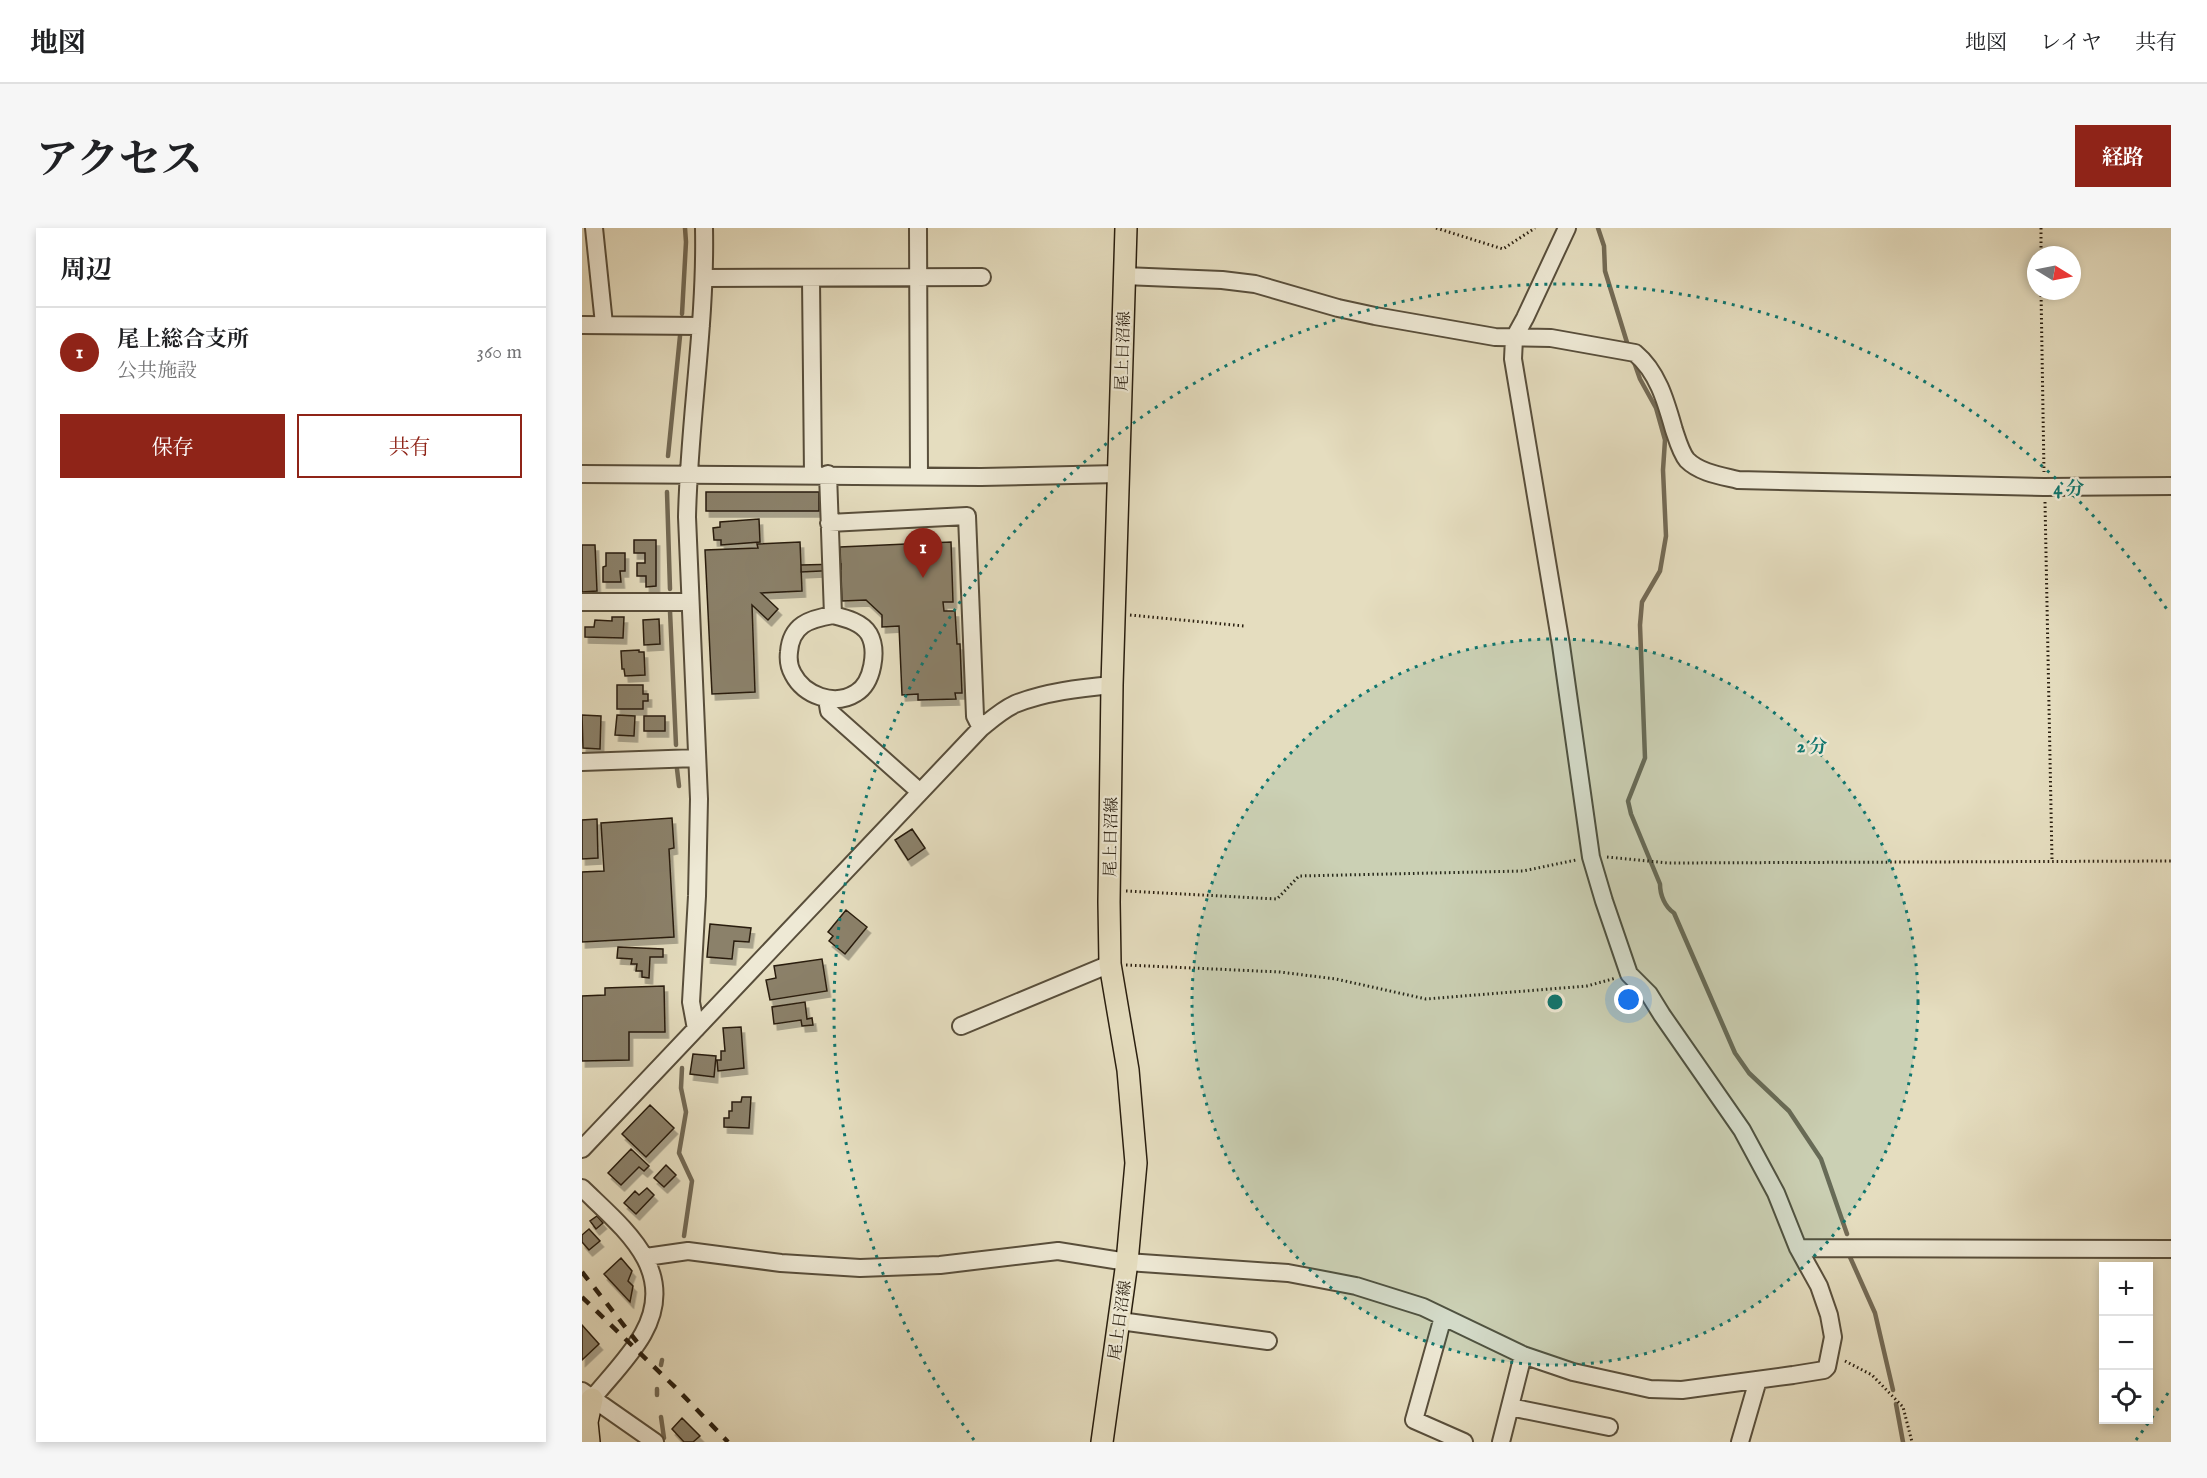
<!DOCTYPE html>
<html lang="ja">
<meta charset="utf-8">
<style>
body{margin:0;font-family:"IM FELL English","Noto Serif JP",serif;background:#f6f6f6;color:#202124}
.controls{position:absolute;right:18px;bottom:18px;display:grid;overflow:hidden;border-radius:0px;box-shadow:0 3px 9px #0003}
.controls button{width:54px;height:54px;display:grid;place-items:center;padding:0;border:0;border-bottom:2px solid #e0e0e0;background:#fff;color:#202124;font:30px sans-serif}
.compass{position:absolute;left:1445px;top:18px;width:54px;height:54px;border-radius:50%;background:#fff;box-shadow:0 3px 9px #0003;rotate:100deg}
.you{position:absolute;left:1047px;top:772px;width:21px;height:21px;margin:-15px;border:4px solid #fff;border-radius:50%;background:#1a73e8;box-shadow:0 0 0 9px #1a73e833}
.badge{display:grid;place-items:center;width:39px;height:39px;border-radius:50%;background:#8f2418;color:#fff;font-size:20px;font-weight:700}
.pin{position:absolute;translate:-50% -50px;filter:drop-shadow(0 2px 3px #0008)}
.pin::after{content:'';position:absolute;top:32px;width:21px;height:18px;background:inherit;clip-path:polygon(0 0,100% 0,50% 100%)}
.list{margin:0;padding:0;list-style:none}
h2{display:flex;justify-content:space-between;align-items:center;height:78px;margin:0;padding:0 24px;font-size:26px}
h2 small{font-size:20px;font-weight:400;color:#757577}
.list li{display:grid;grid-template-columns:39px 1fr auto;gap:18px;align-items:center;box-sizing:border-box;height:90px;padding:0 24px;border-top:2px solid #e0e0e0}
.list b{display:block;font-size:22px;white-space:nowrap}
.list p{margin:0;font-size:20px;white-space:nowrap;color:#757577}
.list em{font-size:20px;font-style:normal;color:#757577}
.actions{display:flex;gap:12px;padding:18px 24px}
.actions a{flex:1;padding:14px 0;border:2px solid #8f2418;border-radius:0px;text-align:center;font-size:21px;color:#8f2418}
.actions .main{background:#8f2418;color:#fff}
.icon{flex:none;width:33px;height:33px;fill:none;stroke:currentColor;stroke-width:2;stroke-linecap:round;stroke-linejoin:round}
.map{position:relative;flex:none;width:1589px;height:1214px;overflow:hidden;border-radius:0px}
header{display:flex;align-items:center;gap:36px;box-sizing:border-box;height:84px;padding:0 30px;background:#fff;border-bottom:2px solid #e0e0e0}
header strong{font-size:28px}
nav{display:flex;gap:33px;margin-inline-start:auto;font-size:21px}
.intro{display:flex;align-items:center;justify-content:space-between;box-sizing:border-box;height:144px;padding:0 36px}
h1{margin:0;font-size:42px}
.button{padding:15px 27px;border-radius:0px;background:#8f2418;color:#fff;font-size:21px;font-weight:700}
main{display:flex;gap:36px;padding:0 36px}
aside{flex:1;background:#fff;border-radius:0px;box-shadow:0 3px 9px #0003}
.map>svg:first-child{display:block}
</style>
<header>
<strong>地図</strong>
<nav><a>地図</a><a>レイヤ</a><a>共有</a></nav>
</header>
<div class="intro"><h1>アクセス</h1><a class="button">経路</a></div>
<main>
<aside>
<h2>周辺<small></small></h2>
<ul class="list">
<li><span class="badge">1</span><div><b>尾上総合支所</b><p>公共施設</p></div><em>360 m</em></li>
</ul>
<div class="actions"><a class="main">保存</a><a>共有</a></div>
</aside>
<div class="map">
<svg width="1589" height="1214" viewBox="0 0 1589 1214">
<defs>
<filter id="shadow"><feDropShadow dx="3.5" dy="6" stdDeviation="0" flood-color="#0004"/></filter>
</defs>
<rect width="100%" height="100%" fill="#e5ddbf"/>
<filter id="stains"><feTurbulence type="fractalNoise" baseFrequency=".00333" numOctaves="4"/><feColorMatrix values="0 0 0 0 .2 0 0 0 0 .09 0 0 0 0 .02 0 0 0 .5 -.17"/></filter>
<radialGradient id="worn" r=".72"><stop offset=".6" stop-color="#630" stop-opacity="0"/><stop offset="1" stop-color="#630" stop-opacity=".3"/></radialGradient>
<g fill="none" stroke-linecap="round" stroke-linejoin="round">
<path stroke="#736a55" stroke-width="4.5" d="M1016 0 1022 18 1023 43 1047 121
M100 86 104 14 103 0
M1051 131 1058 151 1074 180 1083 212 1081 242 1084 308 1078 343 1060 374 1058 397 1063 530 1046 573 1049 586 1078 656C1078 667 1083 679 1092 685L1153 825 1167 845 1207 883 1239 931 1265 1006
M86 228 98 108
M85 264 88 361
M88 383 94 517
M95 541 97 558
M100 840 99 860 104 884 97 925 110 953 102 1008
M1268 1029 1293 1085 1311 1162
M79 1137 80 1132
M75 1161V1167
M1314 1176 1321 1214
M79 1189 82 1210"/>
</g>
<path fill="#8b816b" stroke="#291e0f" stroke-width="1.5" filter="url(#shadow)" d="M124 264H237V283H124Z
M177 291 178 314 139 317V312H132L131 300 138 299V294Z
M52 312H74V358L64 359V348H55V335H63V325H52Z
M218 314 220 363 179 365 196 381 186 392 170 377 173 464 130 466 123 322 176 320 175 316Z
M369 314 371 374H361L362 383H373L375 416H378L380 465H373L374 471 336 472V466L320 467 317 398 300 399V387L284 372 260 373 258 319Z
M0 317H13L15 363 0 364Z
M24 325H43V343H38L39 354H21V339L24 338Z
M259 336V342L219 344V337Z
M30 389H42L41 410 3 409V399H12L13 392 30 393Z
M77 391 78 416 62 417 61 392Z
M57 422V424H62L63 447 43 448 42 441H40L39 423Z
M35 457H61V466H66V473H61V481H35Z
M0 487 19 488 18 521 1 520Z
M35 487 53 488 52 508 33 507Z
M62 488H83V503H62Z
M90 590 92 620 87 621 92 709 0 714V644L22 643 19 595Z
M15 591 16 630 0 631V592Z
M330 601 343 620 326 632 313 612Z
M264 682 285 699 263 726 247 713 251 708 246 704Z
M128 696 169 700 167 714 152 713 150 731 125 729Z
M36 719 81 721V729H68L67 750 60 749V743H54L55 736H49L50 731 35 730Z
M240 731 245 763 188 772 184 752 194 750 192 738Z
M82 758 83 804H47V832L0 833V768L23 767V760Z
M223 774 225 791 230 790 231 797 220 798 219 792 192 796 190 779Z
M159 799 162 840 136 843 135 832H139V823H143L141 800Z
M111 826 134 828 132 849 108 846Z
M160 869H169L167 900 142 899V890H147V883H150V874H159Z
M68 877 92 900 64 929 40 906Z
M49 921 67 938 62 943 57 939 39 957 26 945Z
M84 937 94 947 82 959 72 950Z
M65 960 72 967 54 986 42 975 53 963 57 967Z
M15 988 21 995 14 1001 8 993Z
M7 1001 18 1013 7 1022 0 1014V1007Z
M39 1030 50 1043 46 1053 51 1058 48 1074 22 1046Z
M0 1097 17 1116 0 1132Z
M100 1190 118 1208 111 1214H102L90 1201Z"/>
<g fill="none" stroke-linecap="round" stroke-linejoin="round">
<defs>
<path id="minor" d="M12 0 22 96
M336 0 337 248
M542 48 640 52 673 56 756 80 793 88 913 109 969 110 1053 125C1076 144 1084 174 1092 202 1095 211 1099 225 1105 232 1118 245 1140 248 1156 252L1462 259 1589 258
M123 50 400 49
M229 51 231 247
M0 97 119 98
M0 246 399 249 536 246
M246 246 251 387
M247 295 385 288 393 488 399 500
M0 374H108
M251 387C263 390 280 394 287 406 296 422 291 455 274 465 252 479 222 467 211 446 207 439 206 432 207 424 209 397 227 391 251 387Z
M245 471 247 483 338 564
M0 534 115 530
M379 798 528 736
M114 801 109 774 115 668 117 571 105 289C107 193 124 97 122 0
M0 921 399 500C410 491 420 482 433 476 463 464 498 460 530 457
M0 960C41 1000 97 1042 61 1106 48 1129 27 1150 10 1171
M1216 1020 1589 1021
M64 1029 106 1023 199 1035 278 1040 358 1037 476 1023 545 1034 706 1045 774 1058 841 1079 941 1127 991 1144 1068 1161 1100 1162 1211 1147 1242 1142 1245 1139 1251 1109 1247 1087 1237 1058 1216 1020 1194 965 1160 902 1080 787 1067 766 1047 746 1022 673 1009 629 979 417 931 131 932 110 943 90 985 0
M861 1089 832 1192 882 1214
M538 1093 686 1113
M0 1163 73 1214
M928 1179 1027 1199
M919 1214 941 1127
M1158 1214 1176 1152"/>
<path id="major" d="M7 1214 5 1194 10 1171
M520 1214 545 1034 554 935 546 842 528 736 527 674 530 457 544 0"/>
</defs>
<use href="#minor" stroke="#584e3b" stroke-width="20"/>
<use href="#major" stroke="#291e0f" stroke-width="24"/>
<path stroke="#291e0f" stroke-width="3" stroke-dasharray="1.5 3" stroke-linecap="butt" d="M854 0 921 21 953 0
M1459 0V27
M1459 63 1462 244
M1463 274 1470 632
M548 387 662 398
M1025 629 1086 635 1589 633
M544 663 695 671 717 648 941 643 994 632
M544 737 698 744 754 751 844 771 1005 758 1034 750
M1263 1133 1290 1147 1321 1179 1330 1214"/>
<use href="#minor" stroke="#eee9d5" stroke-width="16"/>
<use href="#major" stroke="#e5ddbf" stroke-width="21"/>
<path stroke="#291e0f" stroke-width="4.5" stroke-dasharray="10 10" stroke-linecap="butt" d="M0 1044 55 1114
M0 1069 96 1162 146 1214"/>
</g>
<circle cx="973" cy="774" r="363" fill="#0f766e" fill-opacity=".12"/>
<g fill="none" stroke="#0f766e" stroke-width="3" stroke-dasharray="3 6">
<circle cx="973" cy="774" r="363"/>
<path d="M1586 1165A727 727 0 0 1 1554 1212M392 1212A727 727 0 1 1 1586 383"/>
</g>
<g text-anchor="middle" stroke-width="4.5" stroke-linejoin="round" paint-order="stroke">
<g font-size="16" fill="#291e0f" stroke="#eee9d5">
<text transform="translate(540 123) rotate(-88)" y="6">尾上日沼線</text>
<text transform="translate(528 609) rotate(-89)" y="6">尾上日沼線</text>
<text transform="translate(537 1092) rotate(-82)" y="6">尾上日沼線</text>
</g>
</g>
<circle cx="973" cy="774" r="9" fill="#0f766e" stroke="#eee9d5" stroke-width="3"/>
<g font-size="18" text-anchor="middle" font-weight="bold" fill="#0f766e" stroke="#eee9d5" stroke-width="4.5" stroke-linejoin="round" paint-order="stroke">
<text x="1487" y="266">4 分</text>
<text x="1230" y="524">2 分</text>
</g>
<rect width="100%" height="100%" filter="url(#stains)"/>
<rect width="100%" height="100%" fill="url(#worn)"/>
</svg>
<div class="controls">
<button>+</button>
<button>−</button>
<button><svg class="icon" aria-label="locate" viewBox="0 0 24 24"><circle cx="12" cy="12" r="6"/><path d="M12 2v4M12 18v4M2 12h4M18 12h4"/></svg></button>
</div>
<svg class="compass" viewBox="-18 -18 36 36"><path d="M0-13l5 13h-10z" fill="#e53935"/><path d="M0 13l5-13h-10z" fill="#757577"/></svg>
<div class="you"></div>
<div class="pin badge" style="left:341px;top:350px">1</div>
</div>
</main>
